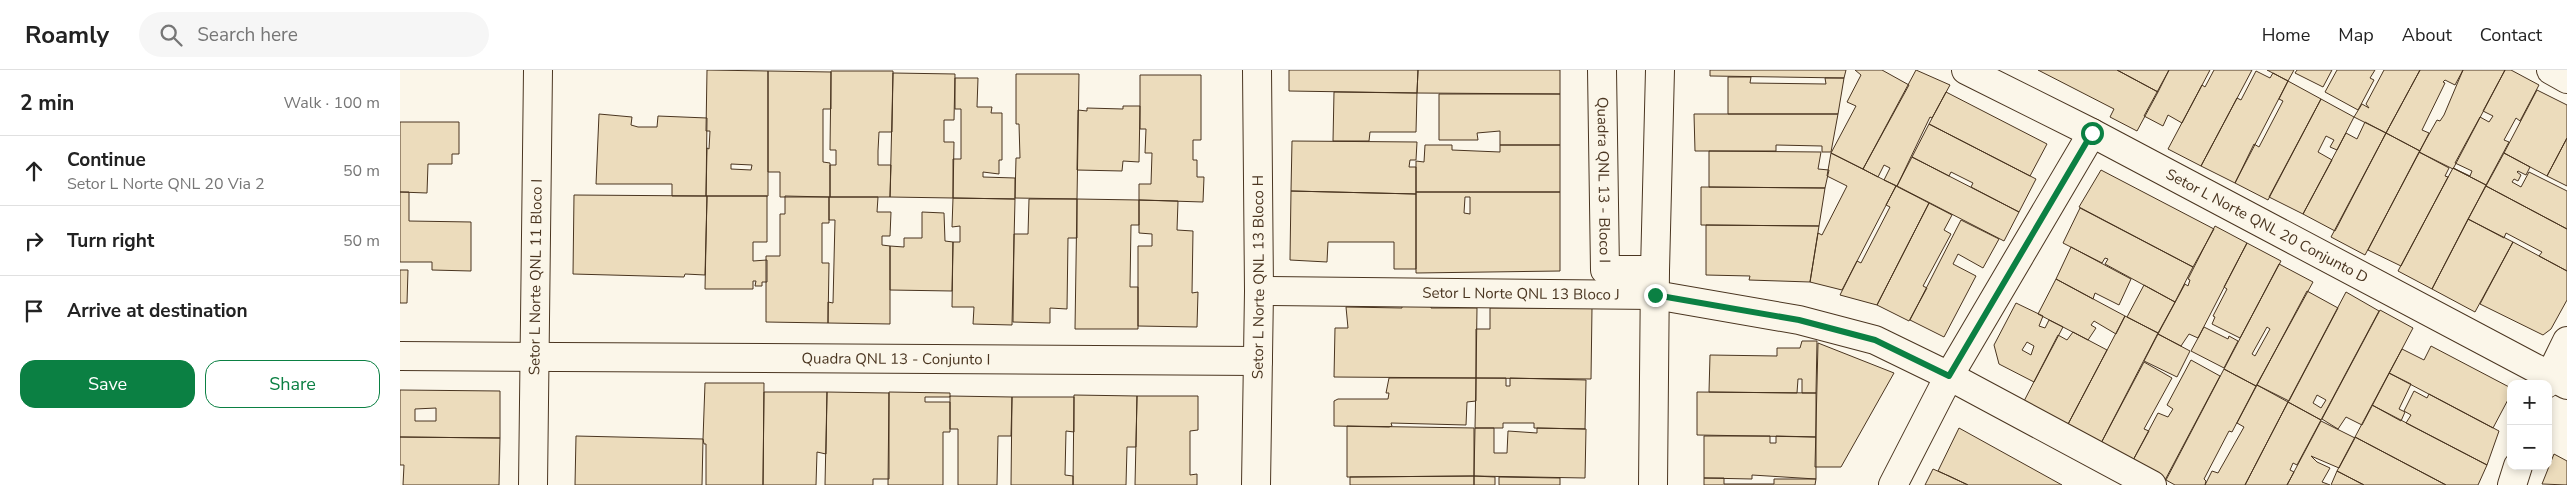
<!DOCTYPE html>
<meta charset="utf-8">
<style>
body{margin:0;font-family:"Nunito Sans",sans-serif;background:#f6f6f6;color:#222}
.controls{position:absolute;right:15px;bottom:15px;display:grid;overflow:hidden;border-radius:10px;box-shadow:0 2px 8px #0003}
.controls button{width:45px;height:45px;display:grid;place-items:center;padding:0;border:0;border-bottom:1px solid #e0e0e0;background:#fff;color:#222;font:25px sans-serif}
.stop{position:absolute;width:15px;height:15px;margin:-11px;border:4px solid #0b8043;border-radius:50%;background:#fff}
.stop.end{background:#0b8043;border-color:#fff;box-shadow:0 1px 5px #0008}
.list{margin:0;padding:0;list-style:none}
h2{display:flex;justify-content:space-between;align-items:center;height:65px;margin:0;padding:0 20px;font-size:21px}
h2 small{font-size:16px;font-weight:400;color:#767676}
.list li{display:grid;grid-template-columns:32px 1fr auto;gap:15px;align-items:center;box-sizing:border-box;height:70px;padding:0 20px;border-top:1px solid #e0e0e0}
.list b{display:block;font-size:19px;white-space:nowrap}
.list p{margin:0;font-size:16px;white-space:nowrap;color:#767676}
.list em{font-size:16px;font-style:normal;color:#767676}
.actions{display:flex;gap:10px;padding:15px 20px}
.actions a{flex:1;padding:11px 0;border:1px solid #0b8043;border-radius:15px;text-align:center;font-size:18px;color:#0b8043}
.actions .main{background:#0b8043;color:#fff}
.icon{flex:none;width:28px;height:28px;fill:none;stroke:currentColor;stroke-width:2;stroke-linecap:round;stroke-linejoin:round}
.map{position:relative;flex:none;width:2167px;height:415px;overflow:hidden}
header{display:flex;align-items:center;gap:30px;box-sizing:border-box;height:70px;padding:0 25px;background:#fff;border-bottom:1px solid #e0e0e0}
header strong{font-size:24px}
nav{display:flex;gap:28px;margin-inline-start:auto;font-size:18px}
.search{width:350px;height:45px;background:#f6f6f6;display:flex;align-items:center;gap:12px;box-sizing:border-box;padding:0 18px;border-radius:28px;color:#767676;font-size:19px}
main{display:flex}
aside{flex:1;background:#fff}
.map>svg:first-child{display:block}
</style>
<header>
<strong>Roamly</strong>
<div class="search"><svg class="icon" aria-label="search" viewBox="0 0 24 24"><circle cx="10" cy="10" r="6"/><path d="M15 15l6 6"/></svg>Search here</div>
<nav><a>Home</a><a>Map</a><a>About</a><a>Contact</a></nav>
</header>
<main>
<aside>
<h2>2 min<small>Walk · 100 m</small></h2>
<ul class="list">
<li><svg class="icon" aria-label="ahead" viewBox="0 0 24 24"><path d="M12 20V5M6 11l6-6 6 6"/></svg><div><b>Continue</b><p>Setor L Norte QNL 20 Via 2</p></div><em>50 m</em></li>
<li><svg class="icon" aria-label="right" viewBox="0 0 24 24"><path d="M7 20v-9h11M14 6l5 5-5 5"/></svg><div><b>Turn right</b></div><em>50 m</em></li>
<li><svg class="icon" aria-label="arrive" viewBox="0 0 24 24"><path d="M6 21V4h12l-3 4 3 4H6"/></svg><div><b>Arrive at destination</b></div></li>
</ul>
<div class="actions"><a class="main">Save</a><a>Share</a></div>
</aside>
<div class="map">
<svg width="2167" height="415" viewBox="0 0 2167 415">
<rect width="100%" height="100%" fill="#fbf6e9"/>
<path fill="#ecdcbc" stroke="#4a3520" fill-rule="evenodd" d="M307 0 368 1V126H306L307 78 309 79 310 61H306ZM331 94 352 95 351 100 331 99Z
M889 0H1018L1017 23 889 21Z
M1018 0H1160V24L1017 23Z
M1310 0H1446L1444 8 1312 6H1310Z
M1455 0H1482L1509 15 1463 99 1431 83 1456 36 1447 32 1461 5Z
M1516 0 1550 15 1532 48 1530 47 1497 116 1484 110 1490 98 1484 95 1478 107 1463 99Z
M1638 0H1717L1758 22 1737 61 1710 47 1714 39Z
M1717 0H1769L1758 22Z
M1769 0H1810L1782 53 1768 45 1763 56 1744 46Z
M1814 0H1852L1801 96 1768 79 1802 15 1805 17Z
M1867 0H1894L1888 11Z
M1897 0H1932L1923 17 1895 3Z
M1937 0H1975L1970 8 1974 10 1958 40 1925 22Z
M1984 0H2020L1986 63 1954 47 1962 34 1969 38 1966 34Z
M2063 0H2105L2053 99 2019 82 2037 50 2040 51 2044 45Z
M2063 0 2055 15 2045 10 2043 12 2045 13 2022 60 2029 63 2020 81 1986 63 2020 0Z
M2105 0H2111L2139 15 2120 51 2116 48 2104 70 2109 72 2086 115 2053 98 2070 106 2072 101 2055 93 2080 47 2089 52 2093 46 2083 41Z
M368 1 431 2V39H423V92L430 93V127H380V102H368Z
M431 1H493L492 62H479L478 81V95H491L490 127H430V95H436V80H430Z
M1856 1 1870 8 1873 3 1888 11 1835 113 1801 96 1837 28 1841 30Z
M493 3 555 4 554 50H544V72H554L553 128 490 127Z
M616 4H679L677 129 615 128 616 88H620L619 54H616Z
M740 5H801V70H793V90H797V107H804L803 132 739 130V114H751L752 83H745L746 59H740Z
M1328 7H1351L1350 13 1426 14 1425 8H1444L1438 44H1328Z
M555 8H578L577 37H592L591 43H602V90H599V104L583 102V107L615 108V129L553 128V89H561V39H555Z
M1888 11 1921 29 1868 130 1835 113 1854 74 1859 77 1883 31 1879 29Z
M2137 20 2167 35V68L2147 106 2104 83Z
M934 22 1017 23 1016 62H970L969 71H933Z
M1546 22 1647 74 1630 106 1529 54Z
M1039 24H1160V75H1100V61L1077 63 1078 70H1039Z
M1921 29 1954 47 1937 80 1930 77 1934 70 1926 66 1918 82 1932 90 1903 144 1869 127Z
M723 36H740L739 92 723 91 722 101 677 100 678 40 687 41V38L723 39Z
M199 44 232 47 231 55 238 57H257L258 46 307 48 306 126H272V114H196Z
M1294 44H1438L1431 82H1422V76L1376 75V81H1295Z
M0 52H59V84H52V94H28L27 123 0 122Z
M1965 52 1986 63 1935 161 1903 144 1946 63 1957 69Z
M1529 54 1636 109 1619 142 1571 117 1573 113 1551 102 1549 106 1512 87Z
M1986 63 2020 81 1965 185 1931 167Z
M2167 68V116L2147 106Z
M892 71 1017 72 1016 90H1010L1009 97H1016V124L891 121Z
M1025 75H1052V80L1100 82V75H1160V122H1016V91L1024 92Z
M1309 81 1421 82 1418 99 1429 100 1425 118 1309 117Z
M2019 82 2049 98 2045 106 2048 107 2001 196 1968 180Z
M1431 83 1496 116 1442 220 1410 212 1418 163 1422 165 1447 116 1427 106Z
M2104 83 2130 97 2126 105 2118 101 2117 102 2121 105 2118 111 2114 109 2112 112 2121 117 2129 102 2167 121V159L2086 116Z
M1512 87 1619 142 1604 171 1497 116Z
M2053 98 2086 115 2032 219 1998 201Z
M1701 100 1814 159 1793 197 1679 137Z
M1496 116 1529 133 1477 235 1440 225 1457 191 1461 193 1490 137 1486 135Z
M2086 116 2167 159V201L2139 186 2142 182 2106 163 2104 168 2068 149Z
M1301 117 1425 118 1419 156 1301 155Z
M891 121 1016 124V199H994V172H928L927 192 890 190Z
M0 122H9V151L71 152V201L32 200V192H0Z
M1016 122H1160V201L1016 203ZM1065 127H1070V144L1064 143Z
M174 125 307 126 305 205 285 204 284 207 173 204Z
M307 126H367V172H353V191L367 190V212H362V216H355L356 211H353V219H305Z
M385 126 429 127V153H422V193H429L428 253 366 252V186H380V144H385Z
M429 127H478L477 142H491L490 166H482V175L490 176V254L428 253V232L433 233 435 150H429Z
M553 128 615 129 612 255 573 254 574 237H552L553 172H560V156L552 157Z
M629 129H677V168H668L667 239 650 238V253L613 252 614 164H628Z
M677 129 739 130V155H731L730 217H738V259H675Z
M739 130 778 131 777 160 793 161 792 223 798 222 797 257 738 256V176H752V164L739 163Z
M1529 133 1552 145 1544 160 1551 164 1523 216 1527 218 1509 251 1477 235Z
M1680 138 1793 197 1775 232 1705 194 1708 189 1705 188 1702 193 1663 173Z
M522 142 544 143 545 171 553 172 552 221 490 220V176L504 177V168H522Z
M2068 149 2113 172 2075 242 2032 219Z
M1561 150 1599 169 1583 198 1558 184 1553 194 1576 206 1544 267 1510 250Z
M1306 155 1419 156 1410 212 1349 210 1350 206 1306 205Z
M1815 156 1847 173 1798 268 1789 264 1781 276 1758 264 1785 214 1788 216 1790 210 1788 209Z
M2113 172 2167 201V230L2151 259 2143 265 2080 234Z
M1847 173 1881 191 1840 268 1812 254 1815 247 1813 246 1827 219 1824 217Z
M1671 177 1731 209 1719 235 1695 223 1693 229 1656 209Z
M1879 194 1913 212 1856 316 1824 299ZM1867 257 1870 259 1855 286 1852 284Z
M0 200H8L7 233H0Z
M1656 209 1725 246 1716 264 1694 251 1691 255 1696 258 1688 270 1638 244Z
M1744 215 1775 232 1758 263 1727 247Z
M1907 221 1938 238 1889 331 1857 315Z
M1946 222 1979 241 1921 350 1888 332ZM1917 325 1926 330 1921 338 1913 333Z
M1616 233 1643 246 1639 256 1645 258 1649 250 1663 257 1634 312 1599 294 1594 275ZM1627 272 1634 276 1631 285 1622 280Z
M1031 235V238H1077L1076 308 934 307 935 258H948L946 237 1002 238V236Z
M1090 238H1192L1191 309 1076 308V259H1090Z
M1980 240 2013 258 1962 355 1946 347 1938 359 1922 349Z
M1725 246 1758 263 1699 377 1666 358Z
M1804 257 1828 269 1829 266 1838 271 1824 298 1791 281Z
M1673 262 1707 280 1666 358 1622 335 1658 265 1667 270Z
M1758 264 1790 281 1777 307 1744 291Z
M1402 271H1417L1416 323H1402V309H1398L1397 323 1309 322 1310 285 1377 286V278H1400Z
M1418 273 1494 303 1441 397H1415Z
M2031 276 2111 318V324L2093 358 1989 303 2002 279 2024 290Z
M1791 290 1820 306 1764 412 1731 394 1758 343 1768 347 1773 339 1767 335Z
M1744 292 1772 308 1744 359 1749 361 1731 394 1699 377Z
M1824 299 1856 316 1832 362 1829 361 1804 409 1806 411 1805 415H1775L1766 410Z
M1989 303 2011 314 1999 339 2005 342 2001 351 1972 335Z
M989 308H1076V331L1067 332 1066 355 991 353 992 356 989 357 934 356V331L938 329H988L989 323H986Z
M1076 308H1106V316H1110V308L1186 310 1185 359 1134 358V353H1103V358H1075Z
M305 313H364L363 415H306V374H304L303 369Z
M1857 315 1888 332 1845 415H1805L1812 401 1818 403 1844 357 1837 353Z
M0 320 100 321V368L0 367ZM36 338V351H15V339Z
M2014 321 2027 328 2029 324 2099 361 2087 395 2006 353 2011 345 2004 341Z
M364 322H427L426 384 417 382 416 415H363Z
M427 322 489 323V409H473V415H425Z
M489 322 550 323V327H525V332H550V362H543V415H488Z
M1297 322 1416 323V367L1297 365Z
M674 325 737 326 736 377H727L726 415H673Z
M550 326 612 327 611 366H598L597 415H558V359H550Z
M737 326H798V360L790 361V405L797 404V415H735Z
M612 327H674V362L666 361 665 405 673 406V415H611Z
M1888 332 1921 350 1897 395 1893 393 1890 400 1894 402 1887 415H1845Z
M1972 335 2087 395 2078 415H2046L1955 367Z
M1921 351 1955 368 1939 398 1911 386 1917 392 1930 398 1922 412 1930 415H1887Z
M947 356 1074 358V406L947 407Z
M1075 358H1094V383H1107L1108 361 1137 363V358L1186 359 1185 408 1074 406Z
M1559 358 1662 415H1568L1538 401Z
M176 366 303 369 302 415H175Z
M1304 366H1370V373H1376V366L1416 367V409L1352 405V409L1304 408Z
M0 367 100 368 99 415H3L4 395H0Z
M1955 367 2046 415H1964L1937 401Z
M2154 384 2167 391V415L2142 414Z
M1533 399 1549 406 1568 415H1525Z
M1937 401 1964 415H1931Z
M1074 406 1095 407V415H1074Z
M1074 406V415H950V407Z
M1099 407 1160 408V415H1099Z
M1304 408H1324V414H1374V409H1416L1415 415H1304Z"/>
<g fill="none" stroke-linecap="round" stroke-linejoin="round">
<defs>
<g id="minor">
<path id="s1" d="M1202 0 1205 200H1255"/>
<path id="s2" d="M1566 0 1692 63 2167 315"/>
<path d="M2151 0 2167 9"/>
<path id="s3" d="M859 221 1255 225 1399 250 1475 270 1549 306 1752 415"/>
<path id="s4" d="M0 286 858 291"/>
<path d="M2146 314 2167 271"/>
<path id="s5" d="M133 415 138 0"/>
<path id="s6" d="M856 415 859 221 857 0"/>
<path d="M1253 415 1255 200 1260 0"/>
<path d="M1493 415 1549 306 1692 63"/>
<path d="M2112 415 2118 396"/>
</g>
</defs>
<use href="#minor" stroke="#4a3520" stroke-width="30"/>
<use href="#minor" stroke="#fbf6e9" stroke-width="28"/>
</g>
<g fill="none" stroke-linecap="round" stroke-linejoin="round">
<path stroke="#0b8043" stroke-width="6" d="M1255 225 1399 250 1475 270 1549 306 1692 63"/>
</g>
<g text-anchor="middle" stroke-width="4" stroke-linejoin="round" paint-order="stroke">
<g font-size="15" fill="#4a3520" stroke="#fbf6e9">
<text dy="5" stroke="none"><textPath href="#s1" startOffset="110">Quadra QNL 13 - Bloco I</textPath></text>
<text dy="5" stroke="none"><textPath href="#s2" startOffset="339">Setor L Norte QNL 20 Conjunto D</textPath></text>
<text dy="5" stroke="none"><textPath href="#s5" startOffset="208">Setor L Norte QNL 11 Bloco I</textPath></text>
<text dy="5" stroke="none"><textPath href="#s6" startOffset="208">Setor L Norte QNL 13 Bloco H</textPath></text>
<text dy="5" stroke="none"><textPath href="#s3" startOffset="262">Setor L Norte QNL 13 Bloco J</textPath></text>
<text dy="5" stroke="none"><textPath href="#s4" startOffset="496">Quadra QNL 13 - Conjunto I</textPath></text>
</g>
</g>
</svg>
<div class="controls">
<button>+</button>
<button>−</button>
</div>
<div class="stop" style="left:1692px;top:63px"></div>
<div class="stop end" style="left:1255px;top:225px"></div>
</div>
</main>
